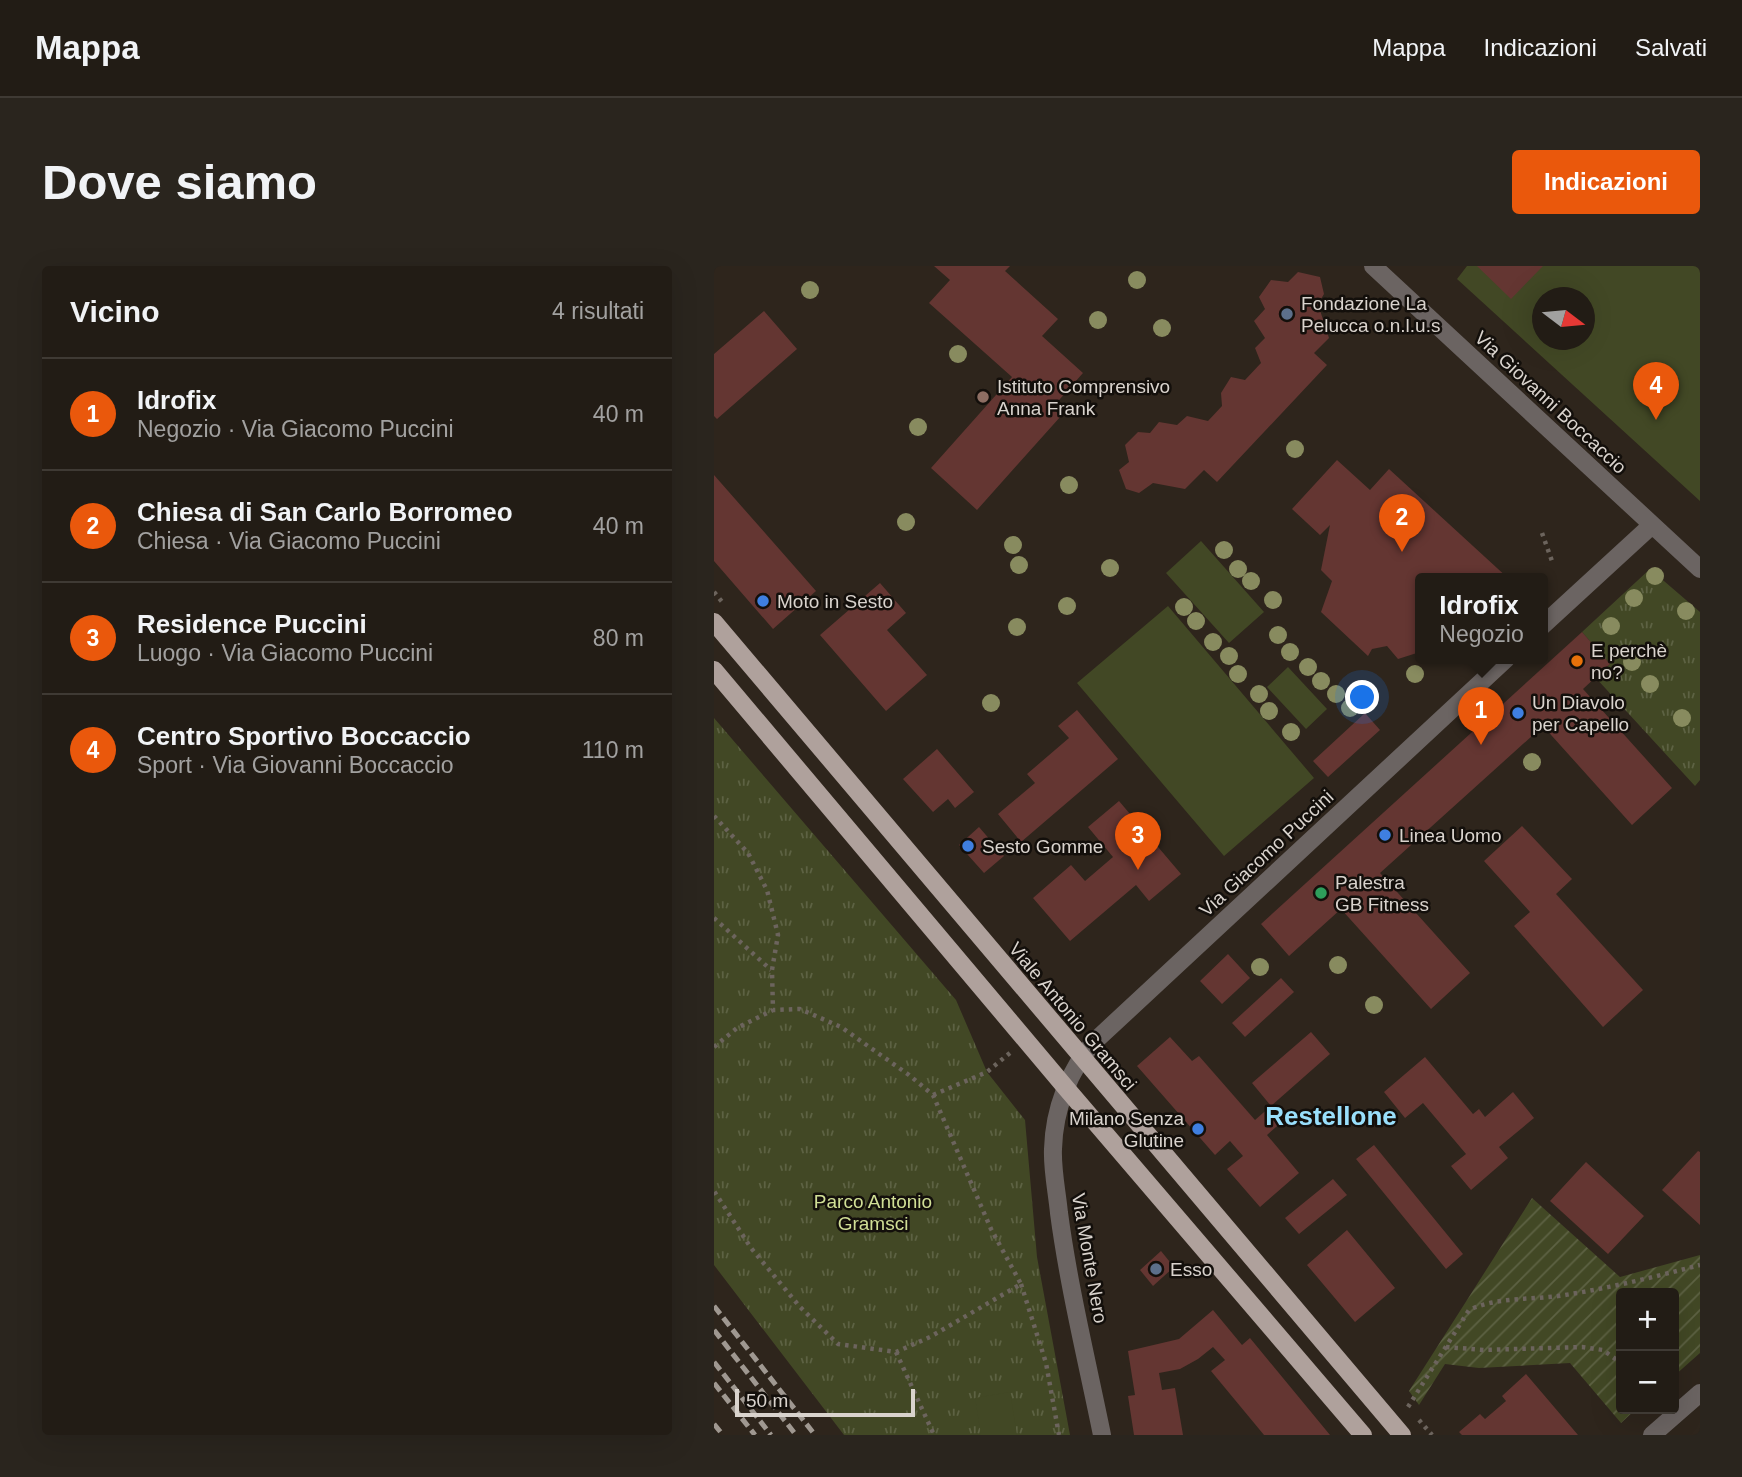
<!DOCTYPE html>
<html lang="it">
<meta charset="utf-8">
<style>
body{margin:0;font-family:Helvetica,sans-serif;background:#2a251e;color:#f1f3f6}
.controls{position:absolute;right:21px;bottom:21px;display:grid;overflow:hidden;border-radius:7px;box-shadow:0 7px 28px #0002}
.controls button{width:63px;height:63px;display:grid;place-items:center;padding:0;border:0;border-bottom:2px solid #3f3a34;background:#221c15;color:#f1f3f6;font:35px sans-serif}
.compass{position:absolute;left:818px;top:21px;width:63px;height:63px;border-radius:50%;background:#221c15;box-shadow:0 7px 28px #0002;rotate:106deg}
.scale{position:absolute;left:21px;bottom:18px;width:180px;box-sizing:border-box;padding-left:7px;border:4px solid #d9d3cd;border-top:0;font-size:19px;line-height:24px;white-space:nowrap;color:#d9d3cd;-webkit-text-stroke:5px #130f0b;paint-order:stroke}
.you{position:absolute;left:649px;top:432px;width:24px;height:24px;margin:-18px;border:5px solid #fff;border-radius:50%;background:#1a73e8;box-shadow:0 0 0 10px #1a73e833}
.badge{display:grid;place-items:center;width:46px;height:46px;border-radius:50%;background:#ea580c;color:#fff;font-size:23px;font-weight:700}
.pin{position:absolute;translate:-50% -58px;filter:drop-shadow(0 2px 4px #0008)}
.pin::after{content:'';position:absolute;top:37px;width:24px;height:21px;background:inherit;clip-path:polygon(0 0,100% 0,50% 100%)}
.popup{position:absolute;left:701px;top:307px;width:133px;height:91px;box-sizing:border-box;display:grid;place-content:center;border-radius:7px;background:#221c15;filter:drop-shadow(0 2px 5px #0005);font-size:23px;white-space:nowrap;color:#a2a1a0}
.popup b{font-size:26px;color:#f1f3f6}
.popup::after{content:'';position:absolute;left:50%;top:100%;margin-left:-14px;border:14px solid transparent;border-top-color:#221c15}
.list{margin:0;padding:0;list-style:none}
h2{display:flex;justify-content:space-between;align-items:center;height:91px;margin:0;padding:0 28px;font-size:30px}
h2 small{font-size:23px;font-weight:400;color:#a2a1a0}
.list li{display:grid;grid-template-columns:46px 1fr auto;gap:21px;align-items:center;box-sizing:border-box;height:112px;padding:0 28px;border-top:2px solid #3f3a34}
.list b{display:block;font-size:26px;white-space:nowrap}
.list p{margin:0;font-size:23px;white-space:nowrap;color:#a2a1a0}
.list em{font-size:23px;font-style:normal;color:#a2a1a0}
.map{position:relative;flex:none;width:986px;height:1169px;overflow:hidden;border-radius:7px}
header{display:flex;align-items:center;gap:42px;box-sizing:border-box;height:98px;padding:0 35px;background:#221c15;border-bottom:2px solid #3f3a34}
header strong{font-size:33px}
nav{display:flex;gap:38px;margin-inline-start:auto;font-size:24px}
.intro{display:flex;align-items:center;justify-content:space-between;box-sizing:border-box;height:168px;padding:0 42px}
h1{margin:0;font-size:49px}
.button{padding:18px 32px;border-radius:7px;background:#ea580c;color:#fff;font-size:24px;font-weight:700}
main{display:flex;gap:42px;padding:0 42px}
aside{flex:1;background:#221c15;border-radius:7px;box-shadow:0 7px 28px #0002}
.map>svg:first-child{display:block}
</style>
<header>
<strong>Mappa</strong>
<nav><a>Mappa</a><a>Indicazioni</a><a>Salvati</a></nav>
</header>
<div class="intro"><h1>Dove siamo</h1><a class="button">Indicazioni</a></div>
<main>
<aside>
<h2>Vicino<small>4 risultati</small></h2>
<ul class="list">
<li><span class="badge">1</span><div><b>Idrofix</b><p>Negozio · Via Giacomo Puccini</p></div><em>40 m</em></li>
<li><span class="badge">2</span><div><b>Chiesa di San Carlo Borromeo</b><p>Chiesa · Via Giacomo Puccini</p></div><em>40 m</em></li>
<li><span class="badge">3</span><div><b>Residence Puccini</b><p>Luogo · Via Giacomo Puccini</p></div><em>80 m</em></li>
<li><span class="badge">4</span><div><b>Centro Sportivo Boccaccio</b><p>Sport · Via Giovanni Boccaccio</p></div><em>110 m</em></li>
</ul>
</aside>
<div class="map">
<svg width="986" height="1169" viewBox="0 0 986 1169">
<defs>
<pattern id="park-tufts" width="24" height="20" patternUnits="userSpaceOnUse" patternTransform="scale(1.75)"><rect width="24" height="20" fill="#424825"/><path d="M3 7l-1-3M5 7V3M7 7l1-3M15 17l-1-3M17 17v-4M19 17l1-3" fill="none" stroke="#5d6243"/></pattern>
<pattern id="garden-furrows" width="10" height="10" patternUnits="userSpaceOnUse" patternTransform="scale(1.75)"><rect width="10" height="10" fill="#424825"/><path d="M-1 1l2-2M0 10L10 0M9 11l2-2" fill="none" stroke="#5d6243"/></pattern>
</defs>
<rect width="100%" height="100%" fill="#2e251c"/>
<path fill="url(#park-tufts)" d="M936 303 986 346V514L981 520 881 411 896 398 868 366Z
M0 452 242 734 273 806 311 854 323 991 356 1169H130L0 999Z"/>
<path fill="url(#garden-furrows)" d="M818 932 906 1011 986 989V1087L960 1110V1027H907V1143H922L907 1157 856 1097 765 1102 731 1098 705 1139 695 1125Z"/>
<path fill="#424825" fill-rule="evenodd" d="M753 0H986V235L743 13ZM828 32H870V74H828Z
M487 275 550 346 515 377 452 307Z
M454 340 600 512 510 590 363 417Z
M574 401 613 443 592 463 553 421Z
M296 1126 303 1169H267L261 1132Z"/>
<path fill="#643632" d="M220 0H296L291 5 344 53 328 70 369 107 338 142 347 150 263 244 217 202 298 111 215 37 236 14Z
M763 0H829L797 33Z
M584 6 606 11 610 28 604 38 615 72 600 87 613 99 503 216 490 204 471 223 439 217 425 227 412 223 405 204 415 196 411 179 424 166 436 167 445 156 463 159 473 150 494 155 508 140 507 127 517 111 531 114 547 97 541 82 551 72 540 55 551 43 545 31 557 14 574 16Z
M50 45 83 83 3 153 0 150V88Z
M623 194 656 224 675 203 795 313H706V386L684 393 673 380 658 383 654 390 607 346 618 315 607 304 616 259 606 269 578 243Z
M0 209 102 325 59 363 0 295Z
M166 317 192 347 173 364 213 409 172 445 106 369Z
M868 366 896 398 869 423 958 522 918 559 829 460 666 607 756 707 717 743 627 643 575 690 547 658Z
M363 444 404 493 307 576 284 548 321 517 313 508 355 472 344 460Z
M651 447 666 464 614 511 599 495Z
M223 483 260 526 241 542 234 533 219 546 189 513Z
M405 535 467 608 435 635 422 619 356 675 319 632 357 599 371 615 399 591 374 561Z
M808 560 858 613 842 628 929 724 889 761 800 660 816 646 770 595Z
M265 561 290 590 270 607 245 579Z
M514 688 536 712 508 738 486 715Z
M567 712 580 726 531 771 518 757Z
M597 766 616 788 557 840 538 817Z
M456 771 478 795 485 790 541 854 557 840 570 854 553 869 585 907 546 941 513 903 529 890 516 875 501 889 423 800Z
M711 791 759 848 765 843 771 851 799 826 820 852 785 881 794 892 757 924 737 900 752 888 709 837 691 852 670 826Z
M660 879 749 988 732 1003 642 893Z
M984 885 986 886V959L948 924Z
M872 896 930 950 894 988 836 935Z
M619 913 633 929 585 968 571 952Z
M633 964 681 1022 641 1056 593 999Z
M447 985 460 1001 439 1020 426 1004Z
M499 1044 528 1079 536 1072 616 1169H550L497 1105 511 1094 499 1081 484 1093 466 1103 445 1107 448 1124 461 1122 469 1169H420L414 1130 421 1129 414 1085 465 1073Z
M812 1108 864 1169H748L745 1166 766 1148 771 1153 792 1135 788 1130Z"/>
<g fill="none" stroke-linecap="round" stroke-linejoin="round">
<path stroke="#6c645d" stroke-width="4.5" stroke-dasharray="3.5 5" stroke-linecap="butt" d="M828 267 839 298
M0 326 9 337
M0 550 34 587 53 624 64 669 58 704 59 744 86 743 127 761 195 809 219 829 277 963 307 1018 216 1071 182 1086 124 1078 86 1041 37 982 0 925
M0 652 57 704
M0 781 23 762 59 744
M219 829 273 806 297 786
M307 1018 332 1097 345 1169
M732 1081 770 1084 868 1081 889 1084 907 1097
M182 1086 220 1169
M694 1141 755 1044C783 1031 814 1034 844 1030 892 1023 940 1011 986 999
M705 1154 718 1169"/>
<path stroke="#6b6462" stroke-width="18" d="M659 0 986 303
M828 360 938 259
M388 1169C373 1095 355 1022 345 947 343 926 338 903 339 883 340 844 355 803 381 775L792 393
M938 1169 986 1127"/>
<path stroke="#afa19c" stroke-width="18" d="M0 356 688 1169
M0 404 352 822 649 1169"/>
<path stroke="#9f9891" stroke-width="5" stroke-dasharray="10 5" stroke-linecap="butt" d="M0 1040 101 1169
M0 1064 82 1169
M0 1096 57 1169
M0 1117 41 1169
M0 1158 9 1169"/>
</g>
<g fill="#888b5f">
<circle cx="423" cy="14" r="9"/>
<circle cx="96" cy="24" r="9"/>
<circle cx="384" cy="54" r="9"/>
<circle cx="448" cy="62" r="9"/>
<circle cx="244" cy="88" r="9"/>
<circle cx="204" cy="161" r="9"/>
<circle cx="581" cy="183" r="9"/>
<circle cx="355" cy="219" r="9"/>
<circle cx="192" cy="256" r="9"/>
<circle cx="299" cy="279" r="9"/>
<circle cx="510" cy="284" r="9"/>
<circle cx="305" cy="299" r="9"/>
<circle cx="396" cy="302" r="9"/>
<circle cx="524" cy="303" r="9"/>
<circle cx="941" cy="310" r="9"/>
<circle cx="537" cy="315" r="9"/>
<circle cx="920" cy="332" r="9"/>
<circle cx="559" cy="334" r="9"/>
<circle cx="353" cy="340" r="9"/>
<circle cx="470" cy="341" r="9"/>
<circle cx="972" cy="345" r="9"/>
<circle cx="482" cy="355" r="9"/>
<circle cx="897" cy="360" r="9"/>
<circle cx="303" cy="361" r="9"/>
<circle cx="564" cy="369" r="9"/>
<circle cx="499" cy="376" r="9"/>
<circle cx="576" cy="386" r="9"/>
<circle cx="515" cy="390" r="9"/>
<circle cx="918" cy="396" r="9"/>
<circle cx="594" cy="401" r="9"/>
<circle cx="524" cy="408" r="9"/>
<circle cx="701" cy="408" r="9"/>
<circle cx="607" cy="415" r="9"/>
<circle cx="936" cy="418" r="9"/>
<circle cx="545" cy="428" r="9"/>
<circle cx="622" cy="428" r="9"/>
<circle cx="277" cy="437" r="9"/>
<circle cx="636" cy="442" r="9"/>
<circle cx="555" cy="445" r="9"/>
<circle cx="968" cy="452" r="9"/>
<circle cx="577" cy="466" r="9"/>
<circle cx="818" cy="496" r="9"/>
<circle cx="624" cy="699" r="9"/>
<circle cx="546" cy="701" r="9"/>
<circle cx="660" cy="739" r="9"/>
</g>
<g fill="#5c6f8a" stroke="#130f0b" stroke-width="2.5">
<circle cx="573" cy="48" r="7"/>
<circle cx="442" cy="1003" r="7"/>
</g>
<circle fill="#8d6e63" stroke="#130f0b" stroke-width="2.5" cx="269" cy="131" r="7"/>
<g fill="#3f7fe0" stroke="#130f0b" stroke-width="2.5">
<circle cx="49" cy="335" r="7"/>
<circle cx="804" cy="447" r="7"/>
<circle cx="671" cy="569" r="7"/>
<circle cx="254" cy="580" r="7"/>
<circle cx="484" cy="863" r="7"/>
</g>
<circle fill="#e8710a" stroke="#130f0b" stroke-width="2.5" cx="863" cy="395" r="7"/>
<circle fill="#2e9e5b" stroke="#130f0b" stroke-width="2.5" cx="607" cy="627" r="7"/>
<g text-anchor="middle" stroke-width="5" stroke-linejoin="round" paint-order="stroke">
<g font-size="19" fill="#d9d3cd" stroke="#130f0b" text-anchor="start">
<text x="587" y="44">Fondazione La<tspan x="587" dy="22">Pelucca o.n.l.u.s</tspan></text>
<text x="283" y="127">Istituto Comprensivo<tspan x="283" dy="22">Anna Frank</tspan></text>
<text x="63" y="342">Moto in Sesto</text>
<text x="877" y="391">E perchè<tspan x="877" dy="22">no?</tspan></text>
<text x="818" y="443">Un Diavolo<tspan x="818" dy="22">per Capello</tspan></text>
<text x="685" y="576">Linea Uomo</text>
<text x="268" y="587">Sesto Gomme</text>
<text x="621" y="623">Palestra<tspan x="621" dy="22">GB Fitness</tspan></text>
<text x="470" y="859" text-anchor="end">Milano Senza<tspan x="470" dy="22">Glutine</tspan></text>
<text x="456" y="1010">Esso</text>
</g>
<g font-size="19" fill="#d9d3cd" stroke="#130f0b">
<text transform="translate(837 136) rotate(43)" y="7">Via Giovanni Boccaccio</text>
<text transform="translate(552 587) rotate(-43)" y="7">Via Giacomo Puccini</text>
<text transform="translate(359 750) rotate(50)" y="7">Viale Antonio Gramsci</text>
<text transform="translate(376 992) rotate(80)" y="7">Via Monte Nero</text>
</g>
<g font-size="19" fill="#d1df96" stroke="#130f0b">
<text x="159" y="942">Parco Antonio<tspan x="159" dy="22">Gramsci</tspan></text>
</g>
<g font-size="26" font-weight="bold" fill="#99dffb" stroke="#130f0b">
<text x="617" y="859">Restellone</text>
</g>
</g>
</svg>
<div class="controls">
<button>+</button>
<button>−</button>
</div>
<svg class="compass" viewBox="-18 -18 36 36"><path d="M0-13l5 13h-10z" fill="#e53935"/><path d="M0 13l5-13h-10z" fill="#a2a1a0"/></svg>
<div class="scale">50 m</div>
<div class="you"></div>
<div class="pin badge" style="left:767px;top:479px">1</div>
<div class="popup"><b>Idrofix</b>Negozio</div>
<div class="pin badge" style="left:688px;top:286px">2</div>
<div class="pin badge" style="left:424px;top:604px">3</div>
<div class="pin badge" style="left:942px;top:154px">4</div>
</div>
</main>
